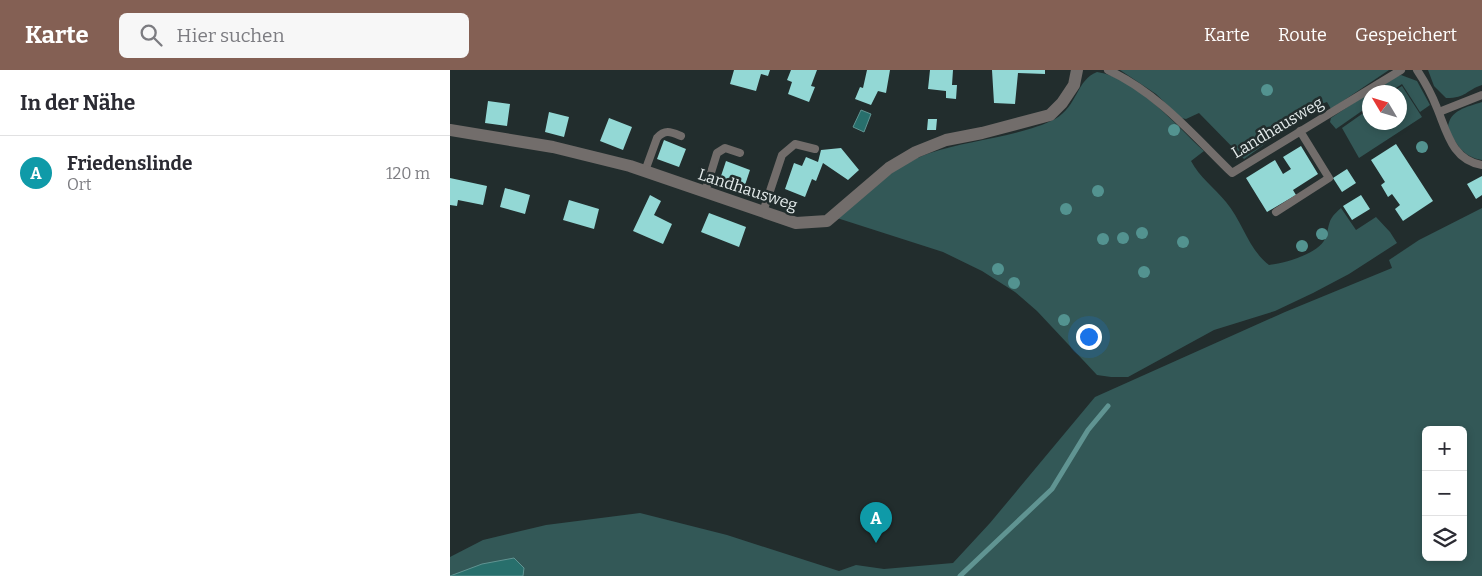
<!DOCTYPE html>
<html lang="de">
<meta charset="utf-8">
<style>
body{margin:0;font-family:Bitter,serif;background:#f7f7f7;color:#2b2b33}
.controls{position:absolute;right:15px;bottom:15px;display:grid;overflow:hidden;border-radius:8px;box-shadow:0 2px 8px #0003}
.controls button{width:45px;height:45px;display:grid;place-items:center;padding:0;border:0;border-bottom:1px solid #e1e1e2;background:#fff;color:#2b2b33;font:25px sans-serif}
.compass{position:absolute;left:912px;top:15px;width:45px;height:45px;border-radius:50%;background:#fff;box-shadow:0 2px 8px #0003;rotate:308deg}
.you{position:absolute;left:638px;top:266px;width:18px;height:18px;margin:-12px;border:4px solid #fff;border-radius:50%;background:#1a73e8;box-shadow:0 0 0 8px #1a73e833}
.badge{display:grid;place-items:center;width:32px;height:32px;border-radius:50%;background:#846054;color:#fff;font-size:16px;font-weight:700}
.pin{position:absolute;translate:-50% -41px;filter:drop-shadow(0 1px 2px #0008)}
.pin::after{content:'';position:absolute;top:26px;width:18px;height:15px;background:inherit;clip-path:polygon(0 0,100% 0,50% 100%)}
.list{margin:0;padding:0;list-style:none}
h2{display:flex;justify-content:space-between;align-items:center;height:65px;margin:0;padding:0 20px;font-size:21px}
h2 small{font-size:16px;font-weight:400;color:#7c7c81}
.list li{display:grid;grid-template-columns:32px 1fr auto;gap:15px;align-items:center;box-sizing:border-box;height:75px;padding:0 20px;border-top:1px solid #e1e1e2}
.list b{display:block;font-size:19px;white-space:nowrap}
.list p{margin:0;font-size:16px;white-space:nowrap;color:#7c7c81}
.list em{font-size:16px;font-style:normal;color:#7c7c81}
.icon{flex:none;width:28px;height:28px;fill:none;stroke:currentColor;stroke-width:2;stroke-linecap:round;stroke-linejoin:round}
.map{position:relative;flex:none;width:1032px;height:506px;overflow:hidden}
header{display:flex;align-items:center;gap:30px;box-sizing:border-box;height:70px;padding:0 25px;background:#846054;color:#fff}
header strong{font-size:24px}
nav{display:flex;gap:28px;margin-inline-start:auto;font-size:18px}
.search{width:350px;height:45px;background:#f7f7f7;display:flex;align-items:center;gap:12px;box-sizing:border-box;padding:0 18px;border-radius:8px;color:#7c7c81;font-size:19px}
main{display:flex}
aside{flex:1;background:#fff}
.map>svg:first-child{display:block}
</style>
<header>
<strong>Karte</strong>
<div class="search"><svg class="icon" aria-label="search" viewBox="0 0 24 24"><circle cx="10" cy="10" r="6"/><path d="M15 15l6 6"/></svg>Hier suchen</div>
<nav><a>Karte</a><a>Route</a><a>Gespeichert</a></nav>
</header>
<main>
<aside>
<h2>In der Nähe<small></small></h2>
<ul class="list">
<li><span class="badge" style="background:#0f9aa8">A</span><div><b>Friedenslinde</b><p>Ort</p></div><em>120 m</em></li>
</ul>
</aside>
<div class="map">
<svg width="1032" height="506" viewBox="0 0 1032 506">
<rect width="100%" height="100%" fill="#222d2d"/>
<path fill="#335857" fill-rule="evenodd" d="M670 0H939L881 39 877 32 871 34 794 89 749 43 736 49 731 48 706 24Z
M978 0H1032V15C1016 20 1017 28 996 28L984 16Z
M647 2C687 8 725 55 754 81L741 91C750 108 764 117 776 132 793 152 798 179 819 195 835 193 868 184 875 169 881 153 876 151 891 138L906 160 926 147 940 162 947 173 899 204 863 223 825 241 764 260 678 307H661L647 305 587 241 565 222 532 201 493 182 387 148C416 124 444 95 480 83 517 70 573 66 605 49 628 36 626 10 647 2Z
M951 5 967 11 980 35 970 42 952 14 940 22H919V36L886 59 880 52 881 48 940 9Z
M952 16 972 47 909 88 892 58 919 39V52H949V22H942Z
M1032 32V90C1013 87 1006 74 998 58 999 40 1017 37 1032 32Z
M1032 138V506H0V487L33 470 96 455 190 443 277 465 389 501 406 495 434 499 503 493 540 453 645 327 835 242 942 198 939 190 969 170ZM976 360H1013V487H976Z"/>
<path fill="#286f6c" stroke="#609492" d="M411 40 421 44 414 62 403 57Z
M64 488 74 498 73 506H0L32 494Z"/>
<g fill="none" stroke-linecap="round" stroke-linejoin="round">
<path stroke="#609492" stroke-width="5" d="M510 506 602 419 638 360 658 336"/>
</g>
<path fill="#93d8d5" d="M284 0H320L318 6 311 4 306 21 280 14Z
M341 0H367L361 16 365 17 359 32 338 24 342 12 337 10Z
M417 0H440L436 23 428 21 421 35 405 29 410 17 413 18Z
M480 0H503L502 15H507L506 29 496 28V21L478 19Z
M542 0H595V4L568 3 565 34 544 33Z
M38 31 60 34 57 56 35 53Z
M99 42 119 47 114 67 95 62Z
M159 48 182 57 173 80 150 71Z
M478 49H487L486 60H477Z
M214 70 236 79 229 97 207 89Z
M946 74 983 131 953 151 945 139 950 135 942 124 938 127 931 115 935 112 921 90Z
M851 76 868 104 843 120 846 125 817 142 796 108 825 90 833 104 841 99 833 87Z
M391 78 409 100 398 110 373 93 366 111 362 109 355 127 335 119 344 93 352 96 356 87 368 92 371 80Z
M276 91 300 100 293 121 269 112Z
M897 99 906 113 892 122 883 108Z
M1032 106V125L1026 129 1017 114Z
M0 108 37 116 33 135 8 130 7 136 0 135Z
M55 118 80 125 75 144 50 137Z
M200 125 211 131 204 145 222 154 213 174 183 161Z
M911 125 920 139 902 150 893 136Z
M119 130 149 139 144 159 113 150Z
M259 143 296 157 289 177 251 162Z"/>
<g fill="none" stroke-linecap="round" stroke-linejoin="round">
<path stroke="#726d6b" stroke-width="8" d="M658 0C707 22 744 66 782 103L951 0
M967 0C975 12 982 25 987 38 997 62 1002 90 1032 95
M989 42 1032 25
M195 101 207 68C215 59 221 62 231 66
M255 122 267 83 275 78 290 83
M313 142 332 85 345 74 365 79
M826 142 879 108 850 61"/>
<path stroke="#726d6b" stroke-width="12" d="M0 60 103 77 180 96 346 153 377 151 439 98 466 82 496 70 532 63 600 45 612 33 624 15 627 0"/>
</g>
<g fill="#539390">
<circle cx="817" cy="20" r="6"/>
<circle cx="724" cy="60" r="6"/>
<circle cx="972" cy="77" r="6"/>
<circle cx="648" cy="121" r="6"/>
<circle cx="616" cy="139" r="6"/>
<circle cx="692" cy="163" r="6"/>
<circle cx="872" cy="164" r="6"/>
<circle cx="673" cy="168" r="6"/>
<circle cx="653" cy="169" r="6"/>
<circle cx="733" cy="172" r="6"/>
<circle cx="852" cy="176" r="6"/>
<circle cx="548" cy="199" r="6"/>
<circle cx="694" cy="202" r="6"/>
<circle cx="564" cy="213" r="6"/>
<circle cx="614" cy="250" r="6"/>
</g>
<g text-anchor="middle" stroke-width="5" stroke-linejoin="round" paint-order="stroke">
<g font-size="16" fill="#e4ebeb" stroke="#222d2d">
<text transform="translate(827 57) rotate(-31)" y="6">Landhausweg</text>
<text transform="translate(298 119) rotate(18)" y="6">Landhausweg</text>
</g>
</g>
</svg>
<div class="controls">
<button>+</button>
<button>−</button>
<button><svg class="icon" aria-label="layers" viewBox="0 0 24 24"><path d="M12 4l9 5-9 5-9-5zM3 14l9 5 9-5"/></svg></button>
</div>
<svg class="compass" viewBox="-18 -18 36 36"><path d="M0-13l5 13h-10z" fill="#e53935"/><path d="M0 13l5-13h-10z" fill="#7c7c81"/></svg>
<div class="you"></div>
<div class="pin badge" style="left:426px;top:473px;background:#0f9aa8">A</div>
</div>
</main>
